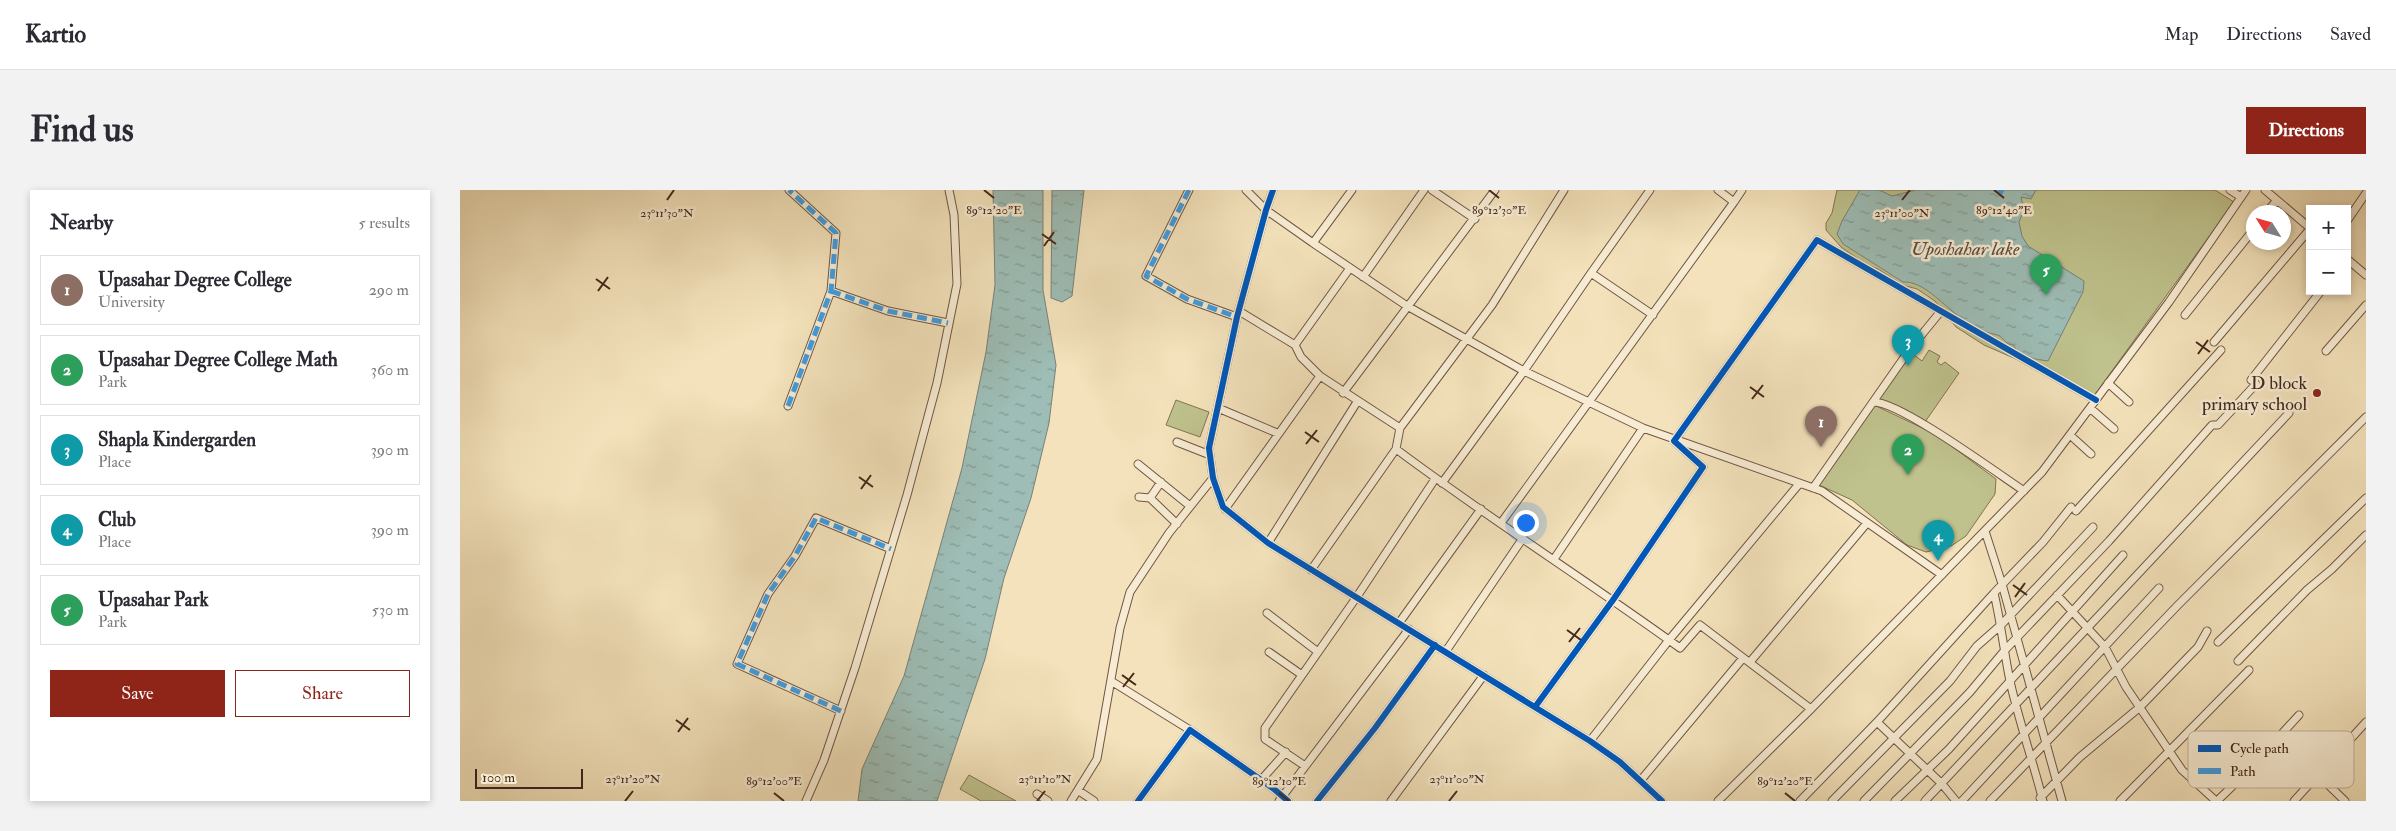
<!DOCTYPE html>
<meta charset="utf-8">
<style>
body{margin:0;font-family:"IM FELL Double Pica",serif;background:#f2f2f3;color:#2b2b33}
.controls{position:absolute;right:15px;top:15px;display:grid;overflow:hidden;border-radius:0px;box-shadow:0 2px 8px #0003}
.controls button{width:45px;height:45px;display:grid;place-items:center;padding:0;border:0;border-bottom:1px solid #e1e1e2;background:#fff;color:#2b2b33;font:25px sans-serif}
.compass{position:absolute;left:1786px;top:15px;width:45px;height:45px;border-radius:50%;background:#fff;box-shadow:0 2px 8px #0003;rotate:307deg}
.scale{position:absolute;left:15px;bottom:12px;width:108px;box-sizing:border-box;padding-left:5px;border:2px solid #44271b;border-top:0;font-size:14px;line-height:18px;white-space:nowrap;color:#44271b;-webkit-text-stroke:4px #f7ecd3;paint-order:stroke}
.you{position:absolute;left:1065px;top:332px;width:18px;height:18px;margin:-12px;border:4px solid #fff;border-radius:50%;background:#1a73e8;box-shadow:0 0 0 8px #1a73e833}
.badge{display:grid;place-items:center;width:32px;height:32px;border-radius:50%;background:#8f2418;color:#fff;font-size:16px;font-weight:700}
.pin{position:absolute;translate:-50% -41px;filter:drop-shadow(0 1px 2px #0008)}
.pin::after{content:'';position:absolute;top:26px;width:18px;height:15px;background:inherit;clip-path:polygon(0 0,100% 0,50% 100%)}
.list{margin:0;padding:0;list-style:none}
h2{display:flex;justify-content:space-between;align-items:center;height:65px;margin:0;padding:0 20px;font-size:21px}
h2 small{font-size:16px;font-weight:400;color:#7c7c81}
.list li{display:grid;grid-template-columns:32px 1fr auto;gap:15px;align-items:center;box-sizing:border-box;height:70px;margin:0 10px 10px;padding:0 10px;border:1px solid #e1e1e2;border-radius:0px}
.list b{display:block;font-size:19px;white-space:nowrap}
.list p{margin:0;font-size:16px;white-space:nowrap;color:#7c7c81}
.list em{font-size:16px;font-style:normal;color:#7c7c81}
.actions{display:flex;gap:10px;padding:15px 20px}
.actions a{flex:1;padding:11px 0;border:1px solid #8f2418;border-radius:0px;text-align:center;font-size:18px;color:#8f2418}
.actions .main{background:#8f2418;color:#fff}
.map{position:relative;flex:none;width:1906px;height:611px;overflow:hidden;border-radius:0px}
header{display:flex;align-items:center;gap:30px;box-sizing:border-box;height:70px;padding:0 25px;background:#fff;border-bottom:1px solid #e1e1e2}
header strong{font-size:24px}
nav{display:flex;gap:28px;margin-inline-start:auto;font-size:18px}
.intro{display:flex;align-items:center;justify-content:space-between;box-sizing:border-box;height:120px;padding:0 30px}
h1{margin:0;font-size:35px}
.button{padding:12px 22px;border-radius:0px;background:#8f2418;color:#fff;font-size:18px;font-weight:700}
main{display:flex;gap:30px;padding:0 30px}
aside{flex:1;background:#fff;border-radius:0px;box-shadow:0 2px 8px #0003}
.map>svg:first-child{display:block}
</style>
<header>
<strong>Kartio</strong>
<nav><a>Map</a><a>Directions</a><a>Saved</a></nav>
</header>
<div class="intro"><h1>Find us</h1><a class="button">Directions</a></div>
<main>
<aside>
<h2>Nearby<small>5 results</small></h2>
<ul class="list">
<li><span class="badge" style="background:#8d6e63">1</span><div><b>Upasahar Degree College</b><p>University</p></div><em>290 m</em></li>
<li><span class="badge" style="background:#2e9e5b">2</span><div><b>Upasahar Degree College Math</b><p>Park</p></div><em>360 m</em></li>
<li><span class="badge" style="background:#0f9aa8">3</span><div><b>Shapla Kindergarden</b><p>Place</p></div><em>390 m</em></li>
<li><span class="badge" style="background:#0f9aa8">4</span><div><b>Club</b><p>Place</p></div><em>390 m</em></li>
<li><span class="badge" style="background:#2e9e5b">5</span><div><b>Upasahar Park</b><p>Park</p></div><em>530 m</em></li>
</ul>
<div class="actions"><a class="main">Save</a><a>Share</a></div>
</aside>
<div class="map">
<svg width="1906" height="611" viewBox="0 0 1906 611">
<defs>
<pattern id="water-ripples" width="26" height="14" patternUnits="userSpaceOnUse" patternTransform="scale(1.25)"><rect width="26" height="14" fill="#9dbdb6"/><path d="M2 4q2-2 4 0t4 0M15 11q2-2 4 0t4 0" fill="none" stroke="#829a93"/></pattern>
</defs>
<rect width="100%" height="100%" fill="#f3e2bb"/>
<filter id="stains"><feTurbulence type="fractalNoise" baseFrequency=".004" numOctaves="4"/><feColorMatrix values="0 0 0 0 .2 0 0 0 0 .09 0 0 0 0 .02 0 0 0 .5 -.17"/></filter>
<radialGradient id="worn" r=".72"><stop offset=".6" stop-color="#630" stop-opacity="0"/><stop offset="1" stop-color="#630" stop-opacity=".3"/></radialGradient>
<path fill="#bfc28d" stroke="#827454" d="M1377 0H1755L1774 12 1631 210 1556 169 1524 155 1496 137 1475 111 1457 99 1443 95 1418 79 1407 75 1381 57 1366 40V33L1372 23Z
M1469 160 1480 166 1477 172 1481 175 1485 172 1499 183 1465 232 1419 208 1450 162 1462 171Z
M716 210 749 222 740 247 706 235Z
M1414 215 1475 244 1536 289 1535 304 1506 346 1491 356 1466 362 1447 355 1392 310 1359 295Z
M509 585 556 611H521L500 599Z"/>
<path fill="url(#water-ripples)" stroke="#798178" d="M533 0H583V100L596 175 589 233 571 308 544 388 525 469 477 611H398L402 579 444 486 502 278 526 162 535 95Z
M592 0H624L612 106 602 112 591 108Z
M1400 0H1419L1432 6 1456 0H1576L1571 9 1561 7 1564 20 1559 32 1562 46 1568 56 1624 91 1623 102 1588 171C1574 169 1561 168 1553 155 1545 155 1544 147 1537 145 1522 142 1508 134 1496 124 1481 113 1463 91 1443 92L1383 54 1377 44 1382 31Z"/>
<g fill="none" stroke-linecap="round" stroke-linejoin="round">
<defs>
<path id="street" d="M729 0 686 86 727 109 777 127
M786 0 806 20 853 53 892 0
M813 0 806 20 777 127 749 258 753 288 763 317 808 353 1130 551 1160 572 1202 611
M972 0 1015 29
M1770 0 1781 7
M1805 0 1850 38
M1274 12 1282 0
M1807 22 1817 10
M1887 31 1906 3
M853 53 947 116 1064 181 1183 238 1362 301 1482 385
M1887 69 1906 85
M1131 83 1190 0
M903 87 964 0
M371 101 428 121 488 133
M779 121 835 155 841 167 860 186 940 238 936 259C1028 328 1126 390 1220 458L1240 435 1351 519
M1725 125 1794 39
M1754 152 1850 39
M835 155 890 78
M1866 161 1906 115
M1791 190 1861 101
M1648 193 1669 212
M883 203 1035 0
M1413 212C1439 211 1537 283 1564 301
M328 216 371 101 376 43 329 0
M758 218 817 243
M1630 218 1654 239
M940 238 1032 115 1104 0
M1610 245 1631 264
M717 252 750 265
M678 274 730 316
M701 292 690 308 717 334
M982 293 1064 181 1131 83 1193 125
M1353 298 1450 159 1481 121
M679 307 690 308
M765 319 860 186
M1616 321 1761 160
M1041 333 1274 12 1258 0
M1525 341 1542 394 1602 611
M808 353 897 212
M1094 369 1183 238
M851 380 936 259
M1597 405 1645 457 1666 497 1722 580 1756 611
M807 423 858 462
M939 433 1021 319
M1758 452 1906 308
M986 461 1063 348
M809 462 842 485
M1778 471 1847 400 1872 379 1906 345
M1290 472 1407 333
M651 491 730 540
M1075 517 1153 410 1243 277 1214 251 1357 50 1636 210
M381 521 277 474 308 404 335 366 356 328 431 359
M1417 532 1482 594 1496 611
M1130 551 1209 450 1339 294
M845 576 805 549V538L896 408 975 289
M1858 585 1885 611
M801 590 826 562
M1181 590 1283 468
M619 601 634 611
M577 604 588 611
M1580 608 1620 567 1680 517 1738 457 1747 441
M346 611 364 570 395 478 447 305 477 193 497 94 494 25 489 0
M611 611 637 569 660 438 670 402 709 343 753 288
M678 611 730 540 814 599 828 611
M819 611 949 439
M857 611 915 538 975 455
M931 611 1024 485
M1258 611 1351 519 1582 282 1709 112 1786 0
M1340 611 1417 532 1534 403
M1372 611 1490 491 1517 456 1542 434 1633 337
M1404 611 1510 502 1545 460 1649 351 1752 235H1758L1796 194
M1435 611 1489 559 1663 365
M1465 611 1829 223
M1502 611 1699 398
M1530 611 1718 415 1906 227
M1583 611C1573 571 1559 532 1550 491 1544 462 1541 433 1534 403L1583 352 1611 317
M1660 611 1789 480
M1757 611 1785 584 1839 525
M1834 611 1906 532"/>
</defs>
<use href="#street" stroke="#705643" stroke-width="9"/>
<use href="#street" stroke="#f7ecd3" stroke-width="7"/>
<path stroke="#409cdf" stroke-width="5" stroke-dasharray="10 5" stroke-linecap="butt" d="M729 0 686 86 727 109 777 127
M1538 0 1543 3
M371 101 428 121 488 133
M328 216 371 101 376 43 329 0
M381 521 277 474 308 404 335 366 356 328 431 359"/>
<defs>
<path id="cycleway" d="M813 0 806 20 777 127 749 258 753 288 763 317 808 353 1130 551 1160 572 1202 611
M1075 517 1153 410 1243 277 1214 251 1357 50 1636 210
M678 611 730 540 814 599 828 611
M857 611 915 538 975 455"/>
</defs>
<use href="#cycleway" stroke="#f7ecd3" stroke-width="9"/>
<use href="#cycleway" stroke="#0057b8" stroke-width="6"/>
</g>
<path fill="none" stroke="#44271b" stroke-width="2" d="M524 0 534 8M1029 0 1039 8M1534 0 1544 8M207 10 214 0M1442 10 1450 0M582 44 596 54M584 56 594 42M136 89 150 99M138 101 148 87M1736 152 1750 162M1738 164 1748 150M1290 197 1304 207M1292 209 1303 195M845 242 859 252M846 254 857 240M399 287 413 297M401 299 411 285M1553 395 1567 405M1555 407 1565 393M1107 440 1121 450M1109 452 1120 438M662 485 676 495M663 497 674 483M216 530 230 540M218 542 228 528M314 603 324 611M819 603 829 611M1325 603 1335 611M165 611 173 601M577 611 585 601M989 611 997 601"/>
<circle fill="#8f2418" stroke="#f7ecd3" stroke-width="2" cx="1857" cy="203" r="5"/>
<g text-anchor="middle" stroke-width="5" stroke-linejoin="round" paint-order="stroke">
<g font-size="18" fill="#44271b" stroke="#f7ecd3" text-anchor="end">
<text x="1847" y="199">D block<tspan x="1847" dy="21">primary school</tspan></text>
</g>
<g font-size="19" font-style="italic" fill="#5a4c42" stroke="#f7ecd3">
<text x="1505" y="65">Uposhahar lake</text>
</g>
</g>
<rect x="1728" y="541" width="166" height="57" rx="8" fill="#f7ecd3" stroke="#c1b19c" stroke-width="1"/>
<rect x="1738" y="555" width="23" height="7" fill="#0057b8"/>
<rect x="1738" y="578" width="23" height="6" fill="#409cdf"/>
<g font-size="14" fill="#44271b">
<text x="1770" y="563">Cycle path</text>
<text x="1770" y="586">Path</text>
</g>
<g font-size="12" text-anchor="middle" fill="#44271b" stroke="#f7ecd3" stroke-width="5" stroke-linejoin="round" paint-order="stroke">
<text x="534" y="24">89°12'20"E</text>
<text x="1039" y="24">89°12'30"E</text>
<text x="1544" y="24">89°12'40"E</text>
<text x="207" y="27">23°11'30"N</text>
<text x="1442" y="27">23°11'00"N</text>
<text x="173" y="593">23°11'20"N</text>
<text x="585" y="593">23°11'10"N</text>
<text x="997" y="593">23°11'00"N</text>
<text x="314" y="595">89°12'00"E</text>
<text x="819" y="595">89°12'10"E</text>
<text x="1325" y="595">89°12'20"E</text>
</g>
<rect width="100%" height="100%" filter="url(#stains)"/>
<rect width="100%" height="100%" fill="url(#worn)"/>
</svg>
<div class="controls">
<button>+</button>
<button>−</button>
</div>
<svg class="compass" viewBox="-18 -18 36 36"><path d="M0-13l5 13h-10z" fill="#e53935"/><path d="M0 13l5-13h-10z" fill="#7c7c81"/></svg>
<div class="scale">100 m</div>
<div class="you"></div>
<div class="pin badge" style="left:1361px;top:257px;background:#8d6e63">1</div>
<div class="pin badge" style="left:1448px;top:285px;background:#2e9e5b">2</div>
<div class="pin badge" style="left:1448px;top:176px;background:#0f9aa8">3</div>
<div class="pin badge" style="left:1478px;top:371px;background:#0f9aa8">4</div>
<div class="pin badge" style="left:1586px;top:105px;background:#2e9e5b">5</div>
</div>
</main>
